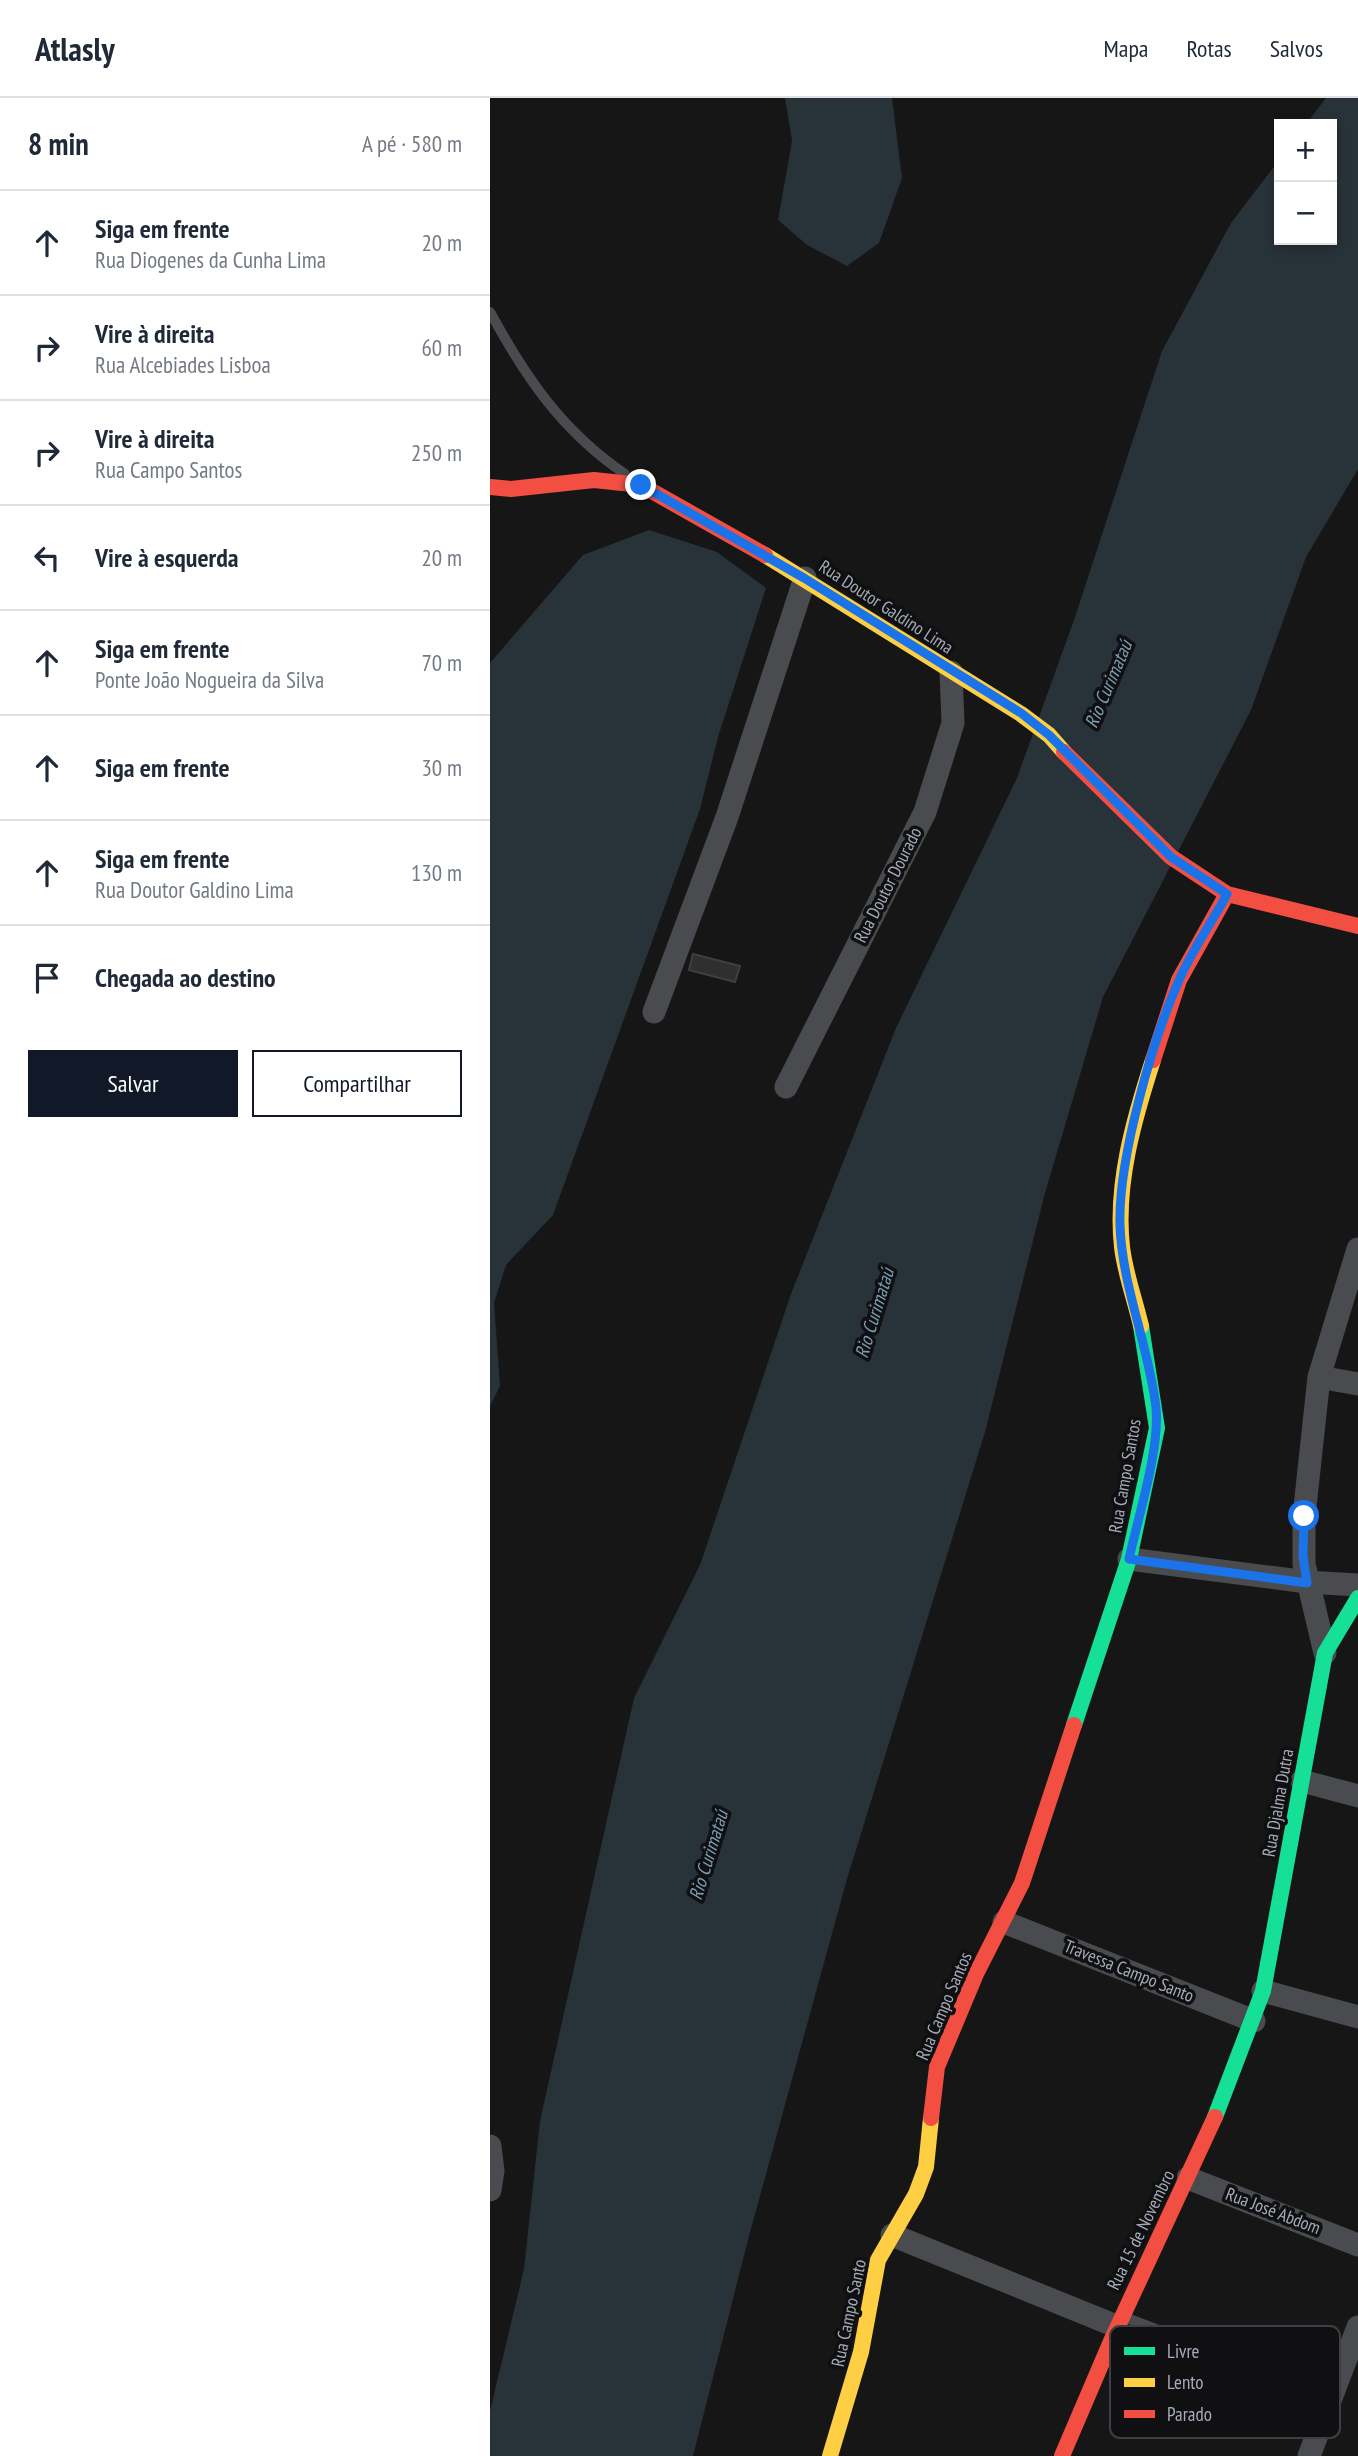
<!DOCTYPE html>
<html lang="pt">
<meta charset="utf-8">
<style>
body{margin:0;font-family:"PT Sans Narrow",sans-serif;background:#f6f6f7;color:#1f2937}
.controls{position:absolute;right:21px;top:21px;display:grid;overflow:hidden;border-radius:0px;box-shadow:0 4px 10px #0003}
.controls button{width:63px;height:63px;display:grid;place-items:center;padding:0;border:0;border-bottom:2px solid #e0e1e3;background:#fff;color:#1f2937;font:35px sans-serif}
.stop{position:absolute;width:21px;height:21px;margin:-16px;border:5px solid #1a73e8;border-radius:50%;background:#fff}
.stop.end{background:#1a73e8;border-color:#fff;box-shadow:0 2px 7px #0008}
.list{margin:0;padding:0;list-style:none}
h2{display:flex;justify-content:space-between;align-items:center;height:91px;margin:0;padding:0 28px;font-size:30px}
h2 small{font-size:23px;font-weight:400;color:#747a83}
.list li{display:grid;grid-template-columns:46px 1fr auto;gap:21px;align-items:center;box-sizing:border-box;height:105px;padding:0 28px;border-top:2px solid #e0e1e3}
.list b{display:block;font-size:26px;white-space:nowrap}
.list p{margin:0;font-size:23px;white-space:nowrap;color:#747a83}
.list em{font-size:23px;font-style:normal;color:#747a83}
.actions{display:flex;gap:14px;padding:21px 28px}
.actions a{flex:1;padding:16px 0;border:2px solid #111827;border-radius:0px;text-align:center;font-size:24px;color:#111827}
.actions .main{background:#111827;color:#fff}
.icon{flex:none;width:38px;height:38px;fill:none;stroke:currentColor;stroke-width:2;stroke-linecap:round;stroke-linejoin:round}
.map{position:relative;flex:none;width:868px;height:2358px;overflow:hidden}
header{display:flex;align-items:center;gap:42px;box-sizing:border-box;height:98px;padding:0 35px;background:#fff;border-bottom:2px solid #e0e1e3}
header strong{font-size:33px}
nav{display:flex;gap:38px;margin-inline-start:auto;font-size:24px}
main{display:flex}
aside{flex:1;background:#fff}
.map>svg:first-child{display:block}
</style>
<header>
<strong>Atlasly</strong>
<nav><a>Mapa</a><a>Rotas</a><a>Salvos</a></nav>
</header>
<main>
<aside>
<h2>8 min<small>A pé · 580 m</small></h2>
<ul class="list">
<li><svg class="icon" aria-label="ahead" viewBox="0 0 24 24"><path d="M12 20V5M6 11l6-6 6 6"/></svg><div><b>Siga em frente</b><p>Rua Diogenes da Cunha Lima</p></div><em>20 m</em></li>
<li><svg class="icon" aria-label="right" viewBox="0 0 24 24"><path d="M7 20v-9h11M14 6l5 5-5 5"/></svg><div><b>Vire à direita</b><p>Rua Alcebiades Lisboa</p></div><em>60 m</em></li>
<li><svg class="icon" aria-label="right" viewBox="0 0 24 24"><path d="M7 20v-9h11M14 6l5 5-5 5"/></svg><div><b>Vire à direita</b><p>Rua Campo Santos</p></div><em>250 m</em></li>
<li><svg class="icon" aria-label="left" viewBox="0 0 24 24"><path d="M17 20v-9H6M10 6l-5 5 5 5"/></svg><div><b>Vire à esquerda</b></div><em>20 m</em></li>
<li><svg class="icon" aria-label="ahead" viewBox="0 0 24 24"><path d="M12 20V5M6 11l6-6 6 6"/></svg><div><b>Siga em frente</b><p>Ponte João Nogueira da Silva</p></div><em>70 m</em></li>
<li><svg class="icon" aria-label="ahead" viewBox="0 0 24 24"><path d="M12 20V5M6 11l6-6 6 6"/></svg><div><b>Siga em frente</b></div><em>30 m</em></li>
<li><svg class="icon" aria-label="ahead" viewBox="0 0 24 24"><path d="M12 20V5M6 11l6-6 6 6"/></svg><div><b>Siga em frente</b><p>Rua Doutor Galdino Lima</p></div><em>130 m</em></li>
<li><svg class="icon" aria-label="arrive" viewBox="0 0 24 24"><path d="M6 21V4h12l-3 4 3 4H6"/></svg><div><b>Chegada ao destino</b></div></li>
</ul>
<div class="actions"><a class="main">Salvar</a><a>Compartilhar</a></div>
</aside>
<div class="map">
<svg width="868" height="2358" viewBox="0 0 868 2358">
<rect width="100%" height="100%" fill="#161616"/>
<path fill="#283239" d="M295 0H402L412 80 389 145 357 168 317 147 288 122 302 43Z
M836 0H868V371L816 459 761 612 613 899 555 1095 495 1334 357 1781 259 2138 203 2358H0V2313L34 2171 50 2023 144 1600 210 1467 301 1196 406 930 527 680 584 522 672 253 741 125 789 62V142H842V26H816Z
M159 432 227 454 276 490 228 639 210 711 63 1117 16 1167 4 1205 10 1288 0 1308V565L93 457Z"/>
<path fill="#2f2f30" stroke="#3e3f42" stroke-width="2" d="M203 856 250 868 245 884 199 872Z"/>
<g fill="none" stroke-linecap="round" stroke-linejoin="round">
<path stroke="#494b4f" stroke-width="10" d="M0 214C36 280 72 333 135 376
M634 2219 841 2297"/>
<path stroke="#494b4f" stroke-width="23" d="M164 914 237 719 315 480
M296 989 435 714 463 625 461 574
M829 1279 868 1286
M639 1461 817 1484 868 1487
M835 1555 814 1466V1418L829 1279 868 1151
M812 1683 868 1698
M514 1824 764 1923
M773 1893 868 1919
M0 2048 3 2073 0 2092
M698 2080 868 2147
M402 2137 626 2228
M819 2358 868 2229"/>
<path stroke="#16e098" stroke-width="16" d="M584 1627 639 1461 667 1330 651 1228
M725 2019 773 1893 835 1555 868 1500"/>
<path stroke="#ffcf43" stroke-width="16" d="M275 457 531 616 559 637 574 654
M651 1228C645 1202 635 1175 632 1149 625 1086 644 1021 663 962
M340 2358 371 2254 388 2162 426 2096 436 2069 441 2020"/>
<path stroke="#f24e42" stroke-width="16" d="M0 389 21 391 104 382 151 387 275 457
M574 654 681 759 737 796 868 828
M663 962 689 882 737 796
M441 2020 447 1969 486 1876 532 1785 584 1627
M572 2358 622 2241 725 2019"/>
</g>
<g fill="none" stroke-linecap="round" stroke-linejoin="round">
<path stroke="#1a73e8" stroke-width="9" d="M151 387 314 480 531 615 559 637 681 759 737 796C722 824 703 851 690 880 663 940 628 1061 630 1127 632 1189 659 1248 666 1310 670 1351 648 1419 639 1461L817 1485 813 1458 814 1418"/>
</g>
<g text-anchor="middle" stroke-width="7" stroke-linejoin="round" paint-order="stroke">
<g font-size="18" fill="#a5acb8" stroke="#101012">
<text transform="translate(396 509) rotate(33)" y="6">Rua Doutor Galdino Lima</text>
<text transform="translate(398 787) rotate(-63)" y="6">Rua Doutor Dourado</text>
<text transform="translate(635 1378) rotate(-80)" y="6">Rua Campo Santos</text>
<text transform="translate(788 1705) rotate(-80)" y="6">Rua Djalma Dutra</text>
<text transform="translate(639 1873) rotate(22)" y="6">Travessa Campo Santo</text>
<text transform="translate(454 1908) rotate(-67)" y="6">Rua Campo Santos</text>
<text transform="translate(783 2113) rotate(21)" y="6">Rua José Abdom</text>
<text transform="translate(651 2132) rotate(-64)" y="6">Rua 15 de Novembro</text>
<text transform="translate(359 2215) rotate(-78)" y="6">Rua Campo Santo</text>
</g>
<g font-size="19" font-style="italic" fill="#799eb6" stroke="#101012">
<text transform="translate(618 586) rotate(-67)" y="7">Rio Curimataú</text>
<text transform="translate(384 1215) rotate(-73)" y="7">Rio Curimataú</text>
<text transform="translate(218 1757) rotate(-73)" y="7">Rio Curimataú</text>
</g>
</g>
<rect x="620" y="2228" width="230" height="112" rx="10" fill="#101012" stroke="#3d3f44" stroke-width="2"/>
<rect x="634" y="2249" width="31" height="8" fill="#16e098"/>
<rect x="634" y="2280" width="31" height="9" fill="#ffcf43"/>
<rect x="634" y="2312" width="31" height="8" fill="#f24e42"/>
<g font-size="19" fill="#a5acb8">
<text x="677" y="2260">Livre</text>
<text x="677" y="2291">Lento</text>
<text x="677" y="2323">Parado</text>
</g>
</svg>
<div class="controls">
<button>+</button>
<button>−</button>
</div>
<div class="stop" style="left:814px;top:1418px"></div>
<div class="stop end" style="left:151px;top:387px"></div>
</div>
</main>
